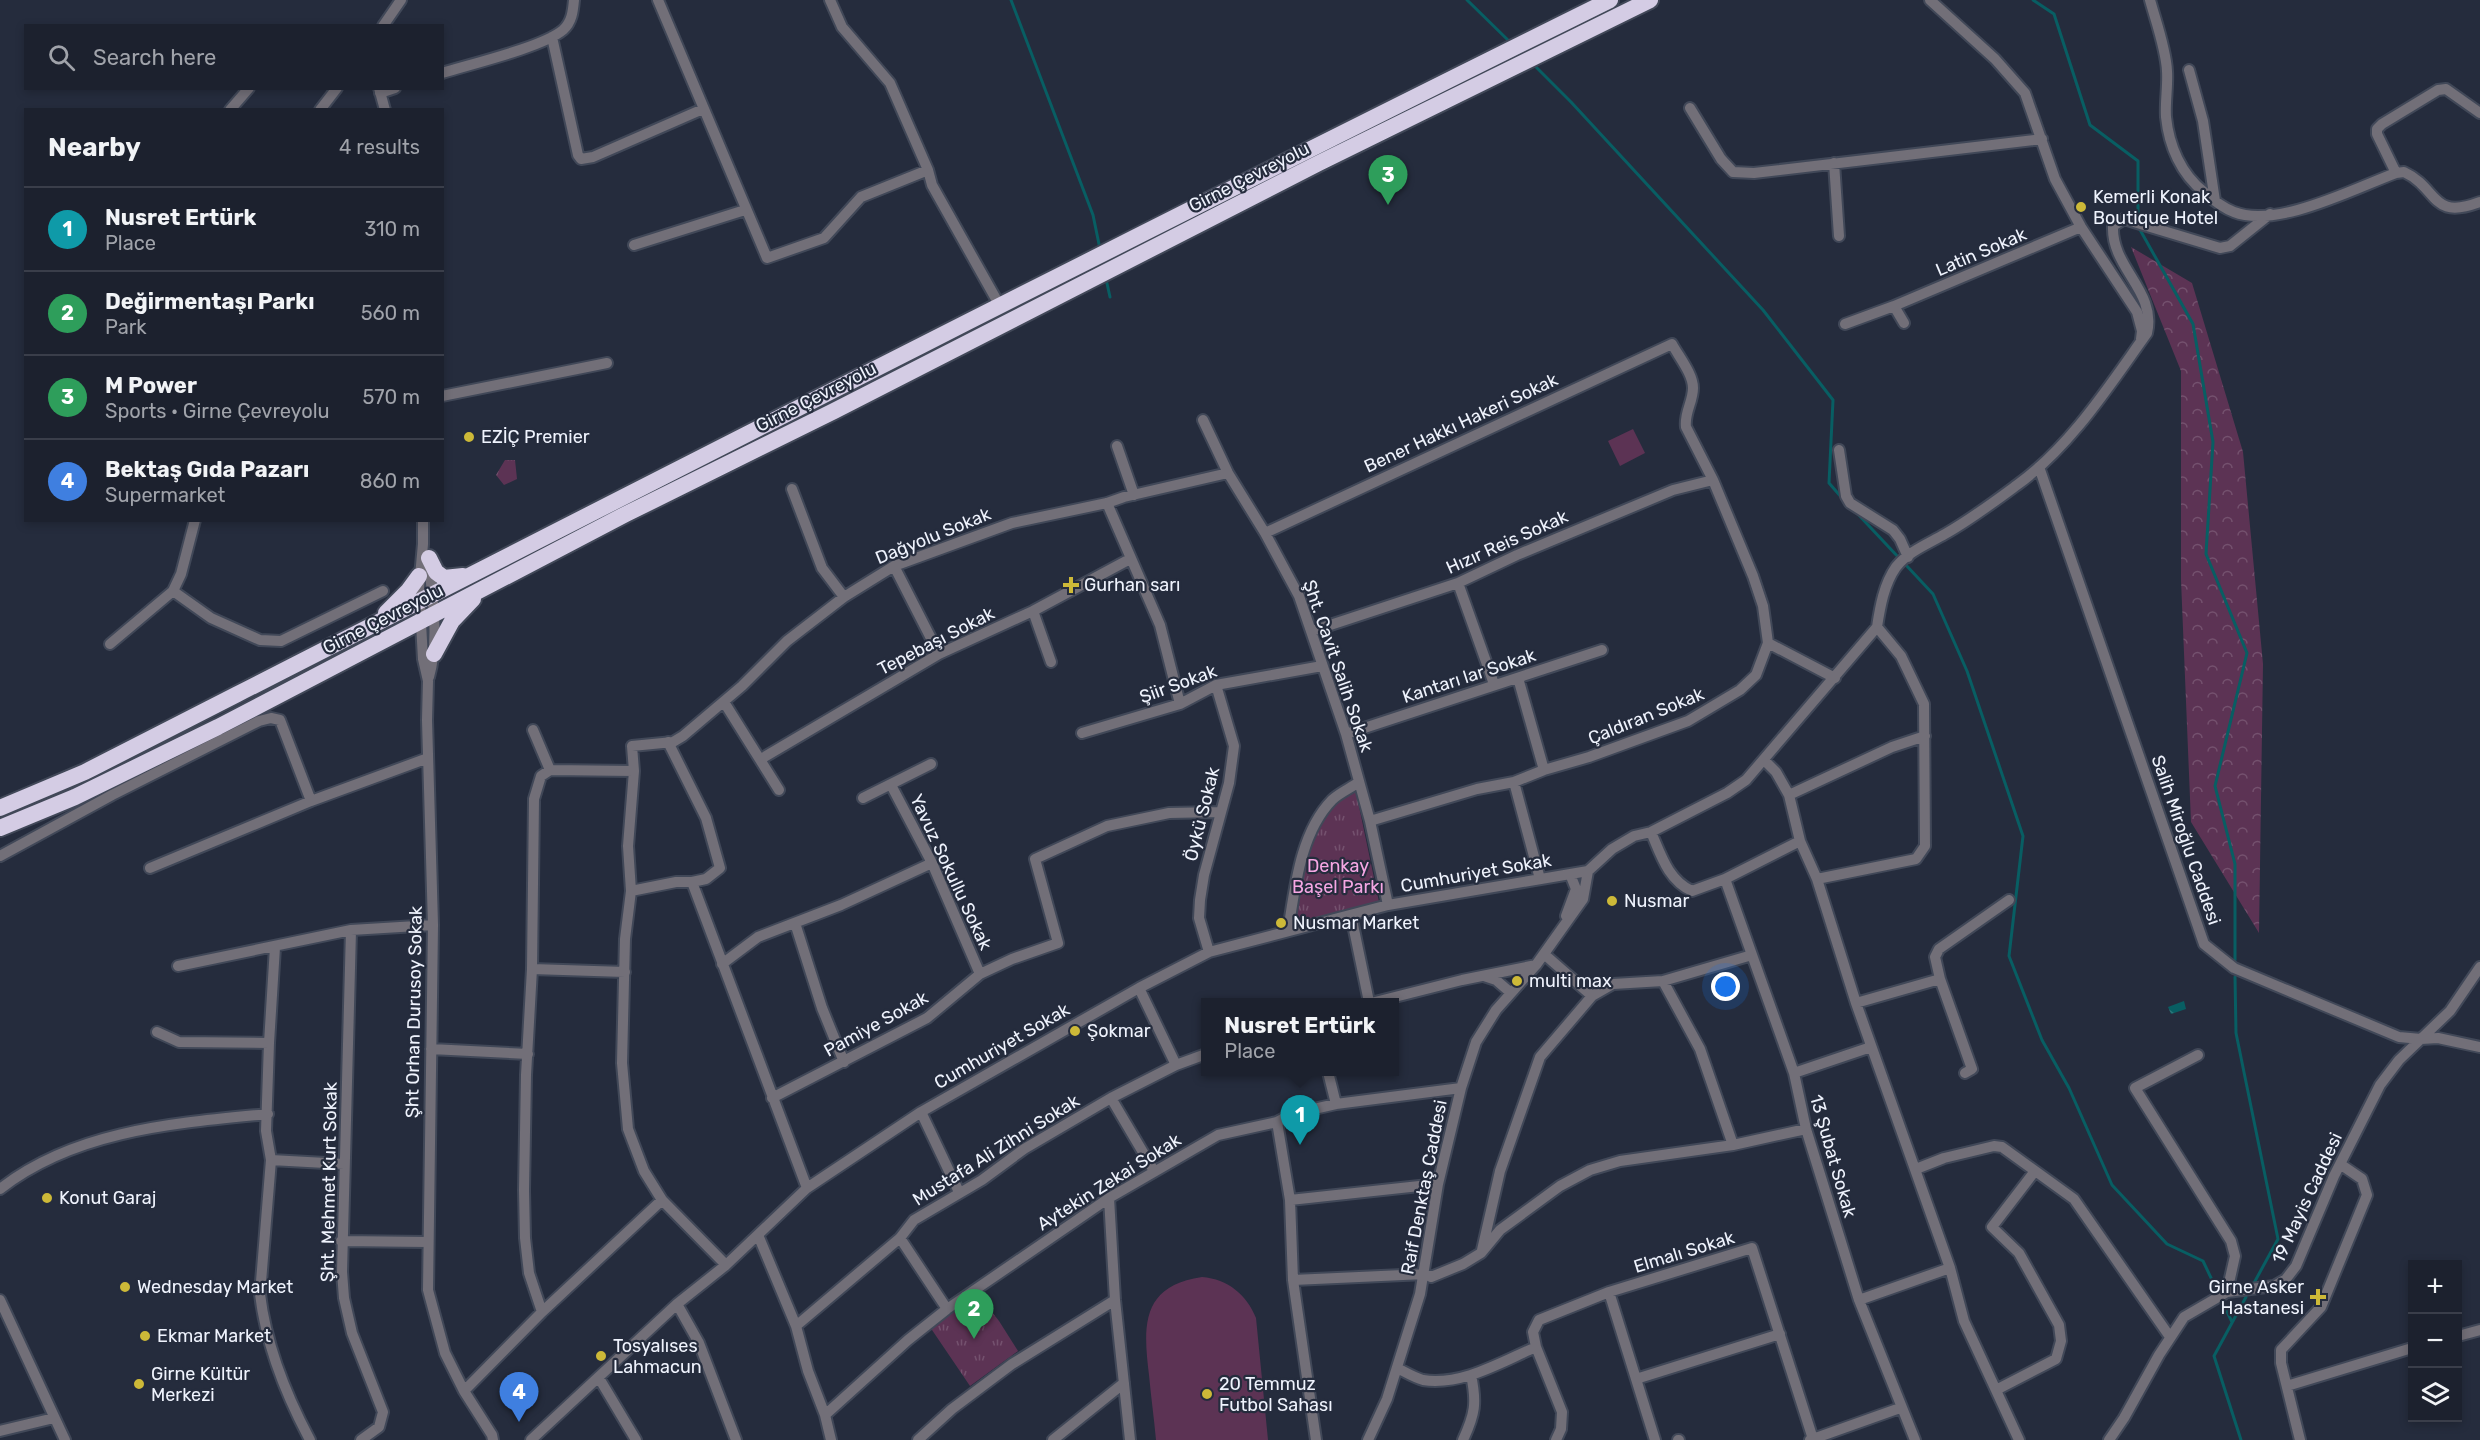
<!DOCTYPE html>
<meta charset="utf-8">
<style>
body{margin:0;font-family:Rubik,sans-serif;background:#292e3a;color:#f1f3f6}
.controls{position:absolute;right:18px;bottom:18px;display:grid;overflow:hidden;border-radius:0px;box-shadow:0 3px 9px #0003}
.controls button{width:54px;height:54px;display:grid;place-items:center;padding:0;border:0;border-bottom:2px solid #3a3e4a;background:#1c212e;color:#f1f3f6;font:30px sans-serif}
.you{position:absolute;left:1726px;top:987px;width:21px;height:21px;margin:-15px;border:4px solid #fff;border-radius:50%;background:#1a73e8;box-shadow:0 0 0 9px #1a73e833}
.badge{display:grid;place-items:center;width:39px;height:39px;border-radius:50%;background:#ea580c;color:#fff;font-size:20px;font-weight:700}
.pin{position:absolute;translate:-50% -50px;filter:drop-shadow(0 2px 3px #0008)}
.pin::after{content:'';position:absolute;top:32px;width:21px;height:18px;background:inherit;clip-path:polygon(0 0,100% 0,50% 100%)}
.popup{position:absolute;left:1201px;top:998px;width:198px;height:78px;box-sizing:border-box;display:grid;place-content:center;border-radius:0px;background:#1c212e;filter:drop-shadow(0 2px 4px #0005);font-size:20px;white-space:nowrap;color:#a0a3aa}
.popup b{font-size:22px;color:#f1f3f6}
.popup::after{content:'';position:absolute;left:50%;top:100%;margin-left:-12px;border:12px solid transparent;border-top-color:#1c212e}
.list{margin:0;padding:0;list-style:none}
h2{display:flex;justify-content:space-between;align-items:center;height:78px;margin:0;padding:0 24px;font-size:26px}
h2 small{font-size:20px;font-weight:400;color:#a0a3aa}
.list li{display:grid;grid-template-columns:39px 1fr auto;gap:18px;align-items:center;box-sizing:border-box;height:84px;padding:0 24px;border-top:2px solid #3a3e4a}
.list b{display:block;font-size:22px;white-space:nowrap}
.list p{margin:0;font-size:20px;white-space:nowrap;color:#a0a3aa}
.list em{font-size:20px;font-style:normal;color:#a0a3aa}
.icon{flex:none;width:33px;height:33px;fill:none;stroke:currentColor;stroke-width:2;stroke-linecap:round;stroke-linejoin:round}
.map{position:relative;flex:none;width:2480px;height:1440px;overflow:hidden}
.search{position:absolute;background:#1c212e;box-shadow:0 3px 9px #0003;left:24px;top:24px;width:420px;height:66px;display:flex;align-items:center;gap:15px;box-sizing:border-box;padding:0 21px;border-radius:0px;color:#a0a3aa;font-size:22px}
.panel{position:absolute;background:#1c212e;box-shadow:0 3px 9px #0003;left:24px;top:108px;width:420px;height:414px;border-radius:0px}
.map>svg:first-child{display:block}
</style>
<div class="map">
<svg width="2480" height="1440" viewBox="0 0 2480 1440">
<defs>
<pattern id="forest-crowns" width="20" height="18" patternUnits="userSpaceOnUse" patternTransform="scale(1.5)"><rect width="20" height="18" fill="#5c3354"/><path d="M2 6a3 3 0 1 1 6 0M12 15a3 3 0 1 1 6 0" fill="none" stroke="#74516e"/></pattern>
<pattern id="park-tufts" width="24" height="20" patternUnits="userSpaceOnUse" patternTransform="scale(1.5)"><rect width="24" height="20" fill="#5c3354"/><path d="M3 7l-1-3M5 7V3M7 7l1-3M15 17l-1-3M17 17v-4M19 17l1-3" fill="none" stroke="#74516e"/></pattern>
<pattern id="water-waves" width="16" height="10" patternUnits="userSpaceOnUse" patternTransform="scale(1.5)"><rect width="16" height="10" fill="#085e63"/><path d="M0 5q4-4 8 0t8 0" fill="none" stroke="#2c767a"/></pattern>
</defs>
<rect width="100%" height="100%" fill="#252c3d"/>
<path fill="url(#forest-crowns)" d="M2131 247 2192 283 2243 452 2263 664 2259 933 2191 822 2181 580V371Z"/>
<path fill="url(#park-tufts)" d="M505 460H515L517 479 504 485 496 475Z
M1356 792 1379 902 1294 923C1299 884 1304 836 1332 806 1338 799 1349 796 1356 792Z
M977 1293 999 1321 1018 1351 970 1386 930 1327Z"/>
<path fill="#5c3354" d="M1633 429 1645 453 1620 466 1608 441Z
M1202 1277C1228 1279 1247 1295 1256 1318L1268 1440H1156C1154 1418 1151 1397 1149 1375 1143 1326 1141 1286 1202 1277Z"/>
<path fill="url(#water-waves)" d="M2184 1001 2186 1009 2171 1014 2168 1007Z"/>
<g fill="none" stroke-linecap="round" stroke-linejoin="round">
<path stroke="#085e63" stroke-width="3" d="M1011 0 1093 215 1100 249
M1467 0 1511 43
M2033 0 2054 14 2090 125 2138 161V222
M1533 64 1571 102 1763 310 1833 400 1829 483 1842 498
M2139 228 2193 324 2213 442 2206 554 2247 653 2215 786 2235 864V960
M1106 279 1110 297
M1855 511 1900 559
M1905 564 1933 594 1967 671 2023 836 2009 956 2042 1040 2069 1088 2112 1185 2167 1244 2203 1261 2232 1322
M2235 977 2236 1033 2278 1239 2254 1283
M2241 1440 2214 1356 2246 1297"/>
<defs>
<path id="minor" d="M658 0 767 258 824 238 861 197 928 170
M830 0 842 27 890 83 928 170 932 185 1000 306
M1930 0 1995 59 2025 93 2055 179 2081 227 2137 312 2142 331 2141 339
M2150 0C2156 22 2166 49 2167 71 2168 86 2165 102 2166 117 2169 146 2181 174 2204 192 2213 200 2223 208 2234 212 2277 229 2355 188 2396 173L2404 172C2439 188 2430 221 2480 202
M383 26 401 0
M552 37 578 155 581 159 593 157 703 109
M2189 70 2203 121 2215 201
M442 73C471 64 543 47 563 30 572 22 573 11 574 0
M379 88 385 110
M380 93 395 88
M1690 108 1721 159 1733 172 1754 173 2042 139
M230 110 249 88
M320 110 337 88
M1834 163 1839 236
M2396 173 2377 134V129L2382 124 2438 90 2446 89 2480 113
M634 245 745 210
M1894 306 1904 323
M1845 324 1894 306 2081 227
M442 396 607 363
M1203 420 1228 473 1265 533 1299 596 1346 734 1370 821 1388 905
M1117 446 1134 495
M1839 450 1846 496 1850 503 1893 530 1900 539 1908 557
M2039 467 2204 944 2234 968 2399 1037 2421 1039 2438 1038 2480 1047
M792 489 822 568 844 597
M1107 503 1160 625 1180 704
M423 520V544L419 587 423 659 428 681 427 720 433 925 428 1290 445 1353 464 1391 492 1435 493 1440
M1265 533 1672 344C1679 357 1693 374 1693 388 1693 402 1684 413 1686 427L1713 480 1753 576 1763 606 1768 643 1756 675 1740 690 1688 721 1589 757 1544 770 1514 782 1477 789 1370 821
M894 566 939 654
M1458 583 1494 684
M173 591 211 618 260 640 281 641 383 591
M1033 611 1051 662
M1312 631 1458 583 1517 555 1673 490 1713 480
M1768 643 1835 678
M110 644 173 591 181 574 195 520
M429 677C439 641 433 602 429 565
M1518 678 1544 770
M724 702 779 790
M533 730 550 770 541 776 534 799 532 969 526 1075 524 1190 525 1238 529 1273 542 1312
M1082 733 1180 704 1216 685 1322 666
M1346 734 1602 650
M668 742 706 818 720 868 706 879 692 882
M761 759 939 654 1033 611 1130 559
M1764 760 1776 772 1789 795 1800 841 1817 879 1856 1003 1950 1268 1964 1321 2019 1440
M550 770 634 771
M1514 782 1540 879
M891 785 932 863 980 974
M1789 795 1892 747 1925 736
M863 798 931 764
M1651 832C1661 855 1668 880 1692 891L1725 879 1800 841
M0 856 112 795 259 721 271 718 280 720 311 801
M150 868 311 801 428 758
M1725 879 1794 1073 1806 1129 1859 1300 1915 1440
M1817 879 1916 859 1925 846 1924 704 1901 656 1877 627
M631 891 676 882H692L807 1188
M1351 915 1369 1002
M1566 916 1576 889 1570 874
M795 923 822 1008 844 1062
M351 930 342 1272 344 1298 352 1333 383 1412 379 1427 361 1440
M1288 931C1295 888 1300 833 1332 800 1339 793 1351 788 1359 782
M275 947 269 1043 266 1131 271 1160 260 1294C266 1345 286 1395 310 1440
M1209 952 1199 918 1200 900 1204 875 1229 783 1234 746 1216 685
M1544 954 1592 996 1613 984 1663 981 1752 955
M722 964 758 937 841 905 932 863
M178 966 351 930 433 925
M532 969 625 972
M1484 976 1496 980 1511 993
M1940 979 1935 957 1939 949 2009 900
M1663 981 1700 1049 1733 1145
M1139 988 1176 1065
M1375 1002 1462 980 1536 965
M1856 1003 1940 979 1972 1069 1965 1073
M157 1032 179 1042 269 1043
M431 1049 528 1054
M2198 1055 2135 1088 2231 1241 2235 1256 2227 1292
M1328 1072 1336 1104
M1794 1073 1871 1047
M772 1098 927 1018 980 974 1012 959 1058 943 1035 859 1107 826 1169 813 1219 812
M1111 1098 1154 1171
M921 1112 959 1192
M1277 1122 1290 1200 1293 1280 1316 1440
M271 1160 344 1164
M1916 1169 1944 1158 1994 1146 2002 1147 2074 1199 2170 1337
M0 1189C75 1130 176 1123 268 1114
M1109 1198 1115 1300 1130 1440
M1290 1200 1438 1184
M758 1235 796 1326 808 1371 825 1415 831 1440
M900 1238 947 1309
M341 1241 427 1242
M1482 1250 1500 1171 1540 1057 1592 996
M726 1265 662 1200 644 1171 628 1129 622 1063 625 939 631 891 628 846 634 771 632 746 673 742 683 736 742 686 787 641 844 597 894 566 1012 523 1107 503 1124 497 1228 473
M1293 1280 1425 1274 1431 1277 1463 1264 1481 1253 1500 1230 1560 1186 1590 1170 1620 1161 1733 1145 1806 1129
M1609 1292 1655 1440
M0 1300 65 1440
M1859 1300 1950 1268
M677 1304 699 1343 736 1440
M796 1326 900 1238 914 1220 982 1180 1024 1149 1111 1098 1176 1065 1206 1054
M2458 1336 2480 1330
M1397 1368C1405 1372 1415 1378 1423 1380 1462 1386 1501 1362 1536 1347
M599 1378 636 1440
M1636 1379 1780 1334
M2287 1386 2412 1348
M1996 1390 2056 1359 2061 1341 2059 1325 2019 1253 1992 1227 2035 1171
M464 1391 542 1312 662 1200
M825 1415 908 1340 947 1309 1109 1198 1218 1135 1277 1122 1292 1114 1336 1104 1461 1088
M0 1431 54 1418
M531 1440 677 1304 726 1265 807 1188 921 1112 1139 988 1209 952 1388 905 1588 871 1612 849 1634 836 1651 832 1727 793 1746 780 1877 627C1880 607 1884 584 1896 567 1909 551 1928 544 1945 534 1970 520 1994 502 2017 485 2071 446 2109 386 2147 333 2157 291 2111 268 2113 226L2124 219 2220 248 2230 246 2270 214
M918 1440 952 1409 1012 1364 1115 1300
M1053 1440 1124 1383
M1368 1440 1387 1399 1420 1294 1438 1184 1461 1088 1476 1042 1496 1010 1536 965 1583 899 1588 871
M1463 1440C1475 1414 1477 1403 1471 1375
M1556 1440 1561 1429 1562 1412 1536 1347 1533 1332 1539 1320 1609 1292 1752 1248 1813 1439
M1678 1440H1679
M1810 1440 1900 1408
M2109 1440 2124 1418 2159 1355 2184 1317 2227 1292 2274 1286 2286 1279 2296 1266 2334 1176 2380 1085 2399 1060 2450 1011 2480 967
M2300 1440 2281 1363V1350L2321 1307 2367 1195 2362 1179 2340 1164"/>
<path id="highway" d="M429 558 436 572 444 578 463 576
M386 613 408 591 419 576
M434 654 452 621 473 599
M0 808 85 772C592 513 1099 253 1610 0
M0 828 75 797 218 727 626 514 834 411 1319 163 1650 0"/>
</defs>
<use href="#minor" stroke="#414858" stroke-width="14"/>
<use href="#highway" stroke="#414858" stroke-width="20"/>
<use href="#minor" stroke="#726f78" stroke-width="10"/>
<use href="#highway" stroke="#d4cce4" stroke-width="16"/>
</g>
<g fill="#cdb938" stroke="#252c3d" stroke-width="2">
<circle cx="2081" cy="207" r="6"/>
<circle cx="469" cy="437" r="6"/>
<path d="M1068 576h6v6h6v6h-6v6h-6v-6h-6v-6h6z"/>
<circle cx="1612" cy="901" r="6"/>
<circle cx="1281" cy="923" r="6"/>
<circle cx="1517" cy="981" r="6"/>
<circle cx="1075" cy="1031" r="6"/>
<circle cx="47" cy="1198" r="6"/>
<circle cx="125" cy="1287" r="6"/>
<path d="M2315 1288h6v6h6v6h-6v6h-6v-6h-6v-6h6z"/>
<circle cx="145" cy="1336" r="6"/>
<circle cx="601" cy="1356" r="6"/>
<circle cx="139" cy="1384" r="6"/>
<circle cx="1207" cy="1394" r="6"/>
</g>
<g text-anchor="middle" stroke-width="4.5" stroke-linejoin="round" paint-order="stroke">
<g font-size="18" fill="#eff3fd" stroke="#252c3d">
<text transform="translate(1249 177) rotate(-27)" y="6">Girne Çevreyolu</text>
<text transform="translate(1981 252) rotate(-23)" y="6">Latin Sokak</text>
<text transform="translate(816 397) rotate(-27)" y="6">Girne Çevreyolu</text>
<text transform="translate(1461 423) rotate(-25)" y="6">Bener Hakkı Hakeri Sokak</text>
<text transform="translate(933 536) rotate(-22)" y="6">Dağyolu Sokak</text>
<text transform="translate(1507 542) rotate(-24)" y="6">Hızır Reis Sokak</text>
<text transform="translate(383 619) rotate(-27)" y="6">Girne Çevreyolu</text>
<text transform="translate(936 641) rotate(-27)" y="6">Tepebaşı Sokak</text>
<text transform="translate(1338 666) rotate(71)" y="6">Şht. Cavit Salih Sokak</text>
<text transform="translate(1469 676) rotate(-18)" y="6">Kantarı lar Sokak</text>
<text transform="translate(1178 684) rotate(-20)" y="6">Şiir Sokak</text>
<text transform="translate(1646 716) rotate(-22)" y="6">Çaldıran Sokak</text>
<text transform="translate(1202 814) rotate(-76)" y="6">Öykü Sokak</text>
<text transform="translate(2186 840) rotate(71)" y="6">Salih Miroğlu Caddesi</text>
<text transform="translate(951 872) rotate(65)" y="6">Yavuz Sokullu Sokak</text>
<text transform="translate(1476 873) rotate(-10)" y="6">Cumhuriyet Sokak</text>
<text transform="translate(414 1012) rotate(-89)" y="6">Şht Orhan Durusoy Sokak</text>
<text transform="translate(876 1024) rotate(-29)" y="6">Pamiye Sokak</text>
<text transform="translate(1002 1046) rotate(-30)" y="6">Cumhuriyet Sokak</text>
<text transform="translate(996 1150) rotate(-32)" y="6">Mustafa Ali Zihni Sokak</text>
<text transform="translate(1833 1156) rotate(74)" y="6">13 Şubat Sokak</text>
<text transform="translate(329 1182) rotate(-89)" y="6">Şht. Mehmet Kurt Sokak</text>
<text transform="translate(1109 1182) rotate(-32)" y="6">Aytekin Zekai Sokak</text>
<text transform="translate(1424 1187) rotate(-79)" y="6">Raif Denktaş Caddesi</text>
<text transform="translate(2307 1198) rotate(-65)" y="6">19 Mayis Caddesi</text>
<text transform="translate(1684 1252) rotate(-17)" y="6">Elmalı Sokak</text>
</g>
<g font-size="18" fill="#eff3fd" stroke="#252c3d" text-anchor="start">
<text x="2093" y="203">Kemerli Konak<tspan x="2093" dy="21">Boutique Hotel</tspan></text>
<text x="481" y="443">EZİÇ Premier</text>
<text x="1084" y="591">Gurhan sarı</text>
<text x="1624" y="907">Nusmar</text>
<text x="1293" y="929">Nusmar Market</text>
<text x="1529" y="987">multi max</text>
<text x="1087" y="1037">Şokmar</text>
<text x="59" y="1204">Konut Garaj</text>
<text x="137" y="1293">Wednesday Market</text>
<text x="2304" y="1293" text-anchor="end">Girne Asker<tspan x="2304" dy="21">Hastanesi</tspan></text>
<text x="157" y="1342">Ekmar Market</text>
<text x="613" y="1352">Tosyalıses<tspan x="613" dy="21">Lahmacun</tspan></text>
<text x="151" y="1380">Girne Kültür<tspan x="151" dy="21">Merkezi</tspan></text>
<text x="1219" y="1390">20 Temmuz<tspan x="1219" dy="21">Futbol Sahası</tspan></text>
</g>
<g font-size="18" fill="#f6a7e4" stroke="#252c3d">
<text x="1338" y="872">Denkay<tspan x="1338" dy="21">Başel Parkı</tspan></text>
</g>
</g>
</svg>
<div class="controls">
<button>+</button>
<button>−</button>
<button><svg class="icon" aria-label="layers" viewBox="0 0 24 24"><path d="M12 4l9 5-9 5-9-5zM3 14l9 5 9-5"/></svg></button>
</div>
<div class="you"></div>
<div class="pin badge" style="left:1300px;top:1145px;background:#0f9aa8">1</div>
<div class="popup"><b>Nusret Ertürk</b>Place</div>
<div class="pin badge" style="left:974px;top:1339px;background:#2e9e5b">2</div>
<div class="pin badge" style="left:1388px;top:205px;background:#2e9e5b">3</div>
<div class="pin badge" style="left:519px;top:1422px;background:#3f7fe0">4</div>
<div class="search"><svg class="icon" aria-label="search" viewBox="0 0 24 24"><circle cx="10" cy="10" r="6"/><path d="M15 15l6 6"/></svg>Search here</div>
<section class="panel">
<h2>Nearby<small>4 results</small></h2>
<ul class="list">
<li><span class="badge" style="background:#0f9aa8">1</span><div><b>Nusret Ertürk</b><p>Place</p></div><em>310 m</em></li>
<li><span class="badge" style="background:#2e9e5b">2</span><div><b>Değirmentaşı Parkı</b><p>Park</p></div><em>560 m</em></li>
<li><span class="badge" style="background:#2e9e5b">3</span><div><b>M Power</b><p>Sports · Girne Çevreyolu</p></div><em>570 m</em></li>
<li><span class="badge" style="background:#3f7fe0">4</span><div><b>Bektaş Gıda Pazarı</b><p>Supermarket</p></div><em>860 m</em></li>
</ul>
</section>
</div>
